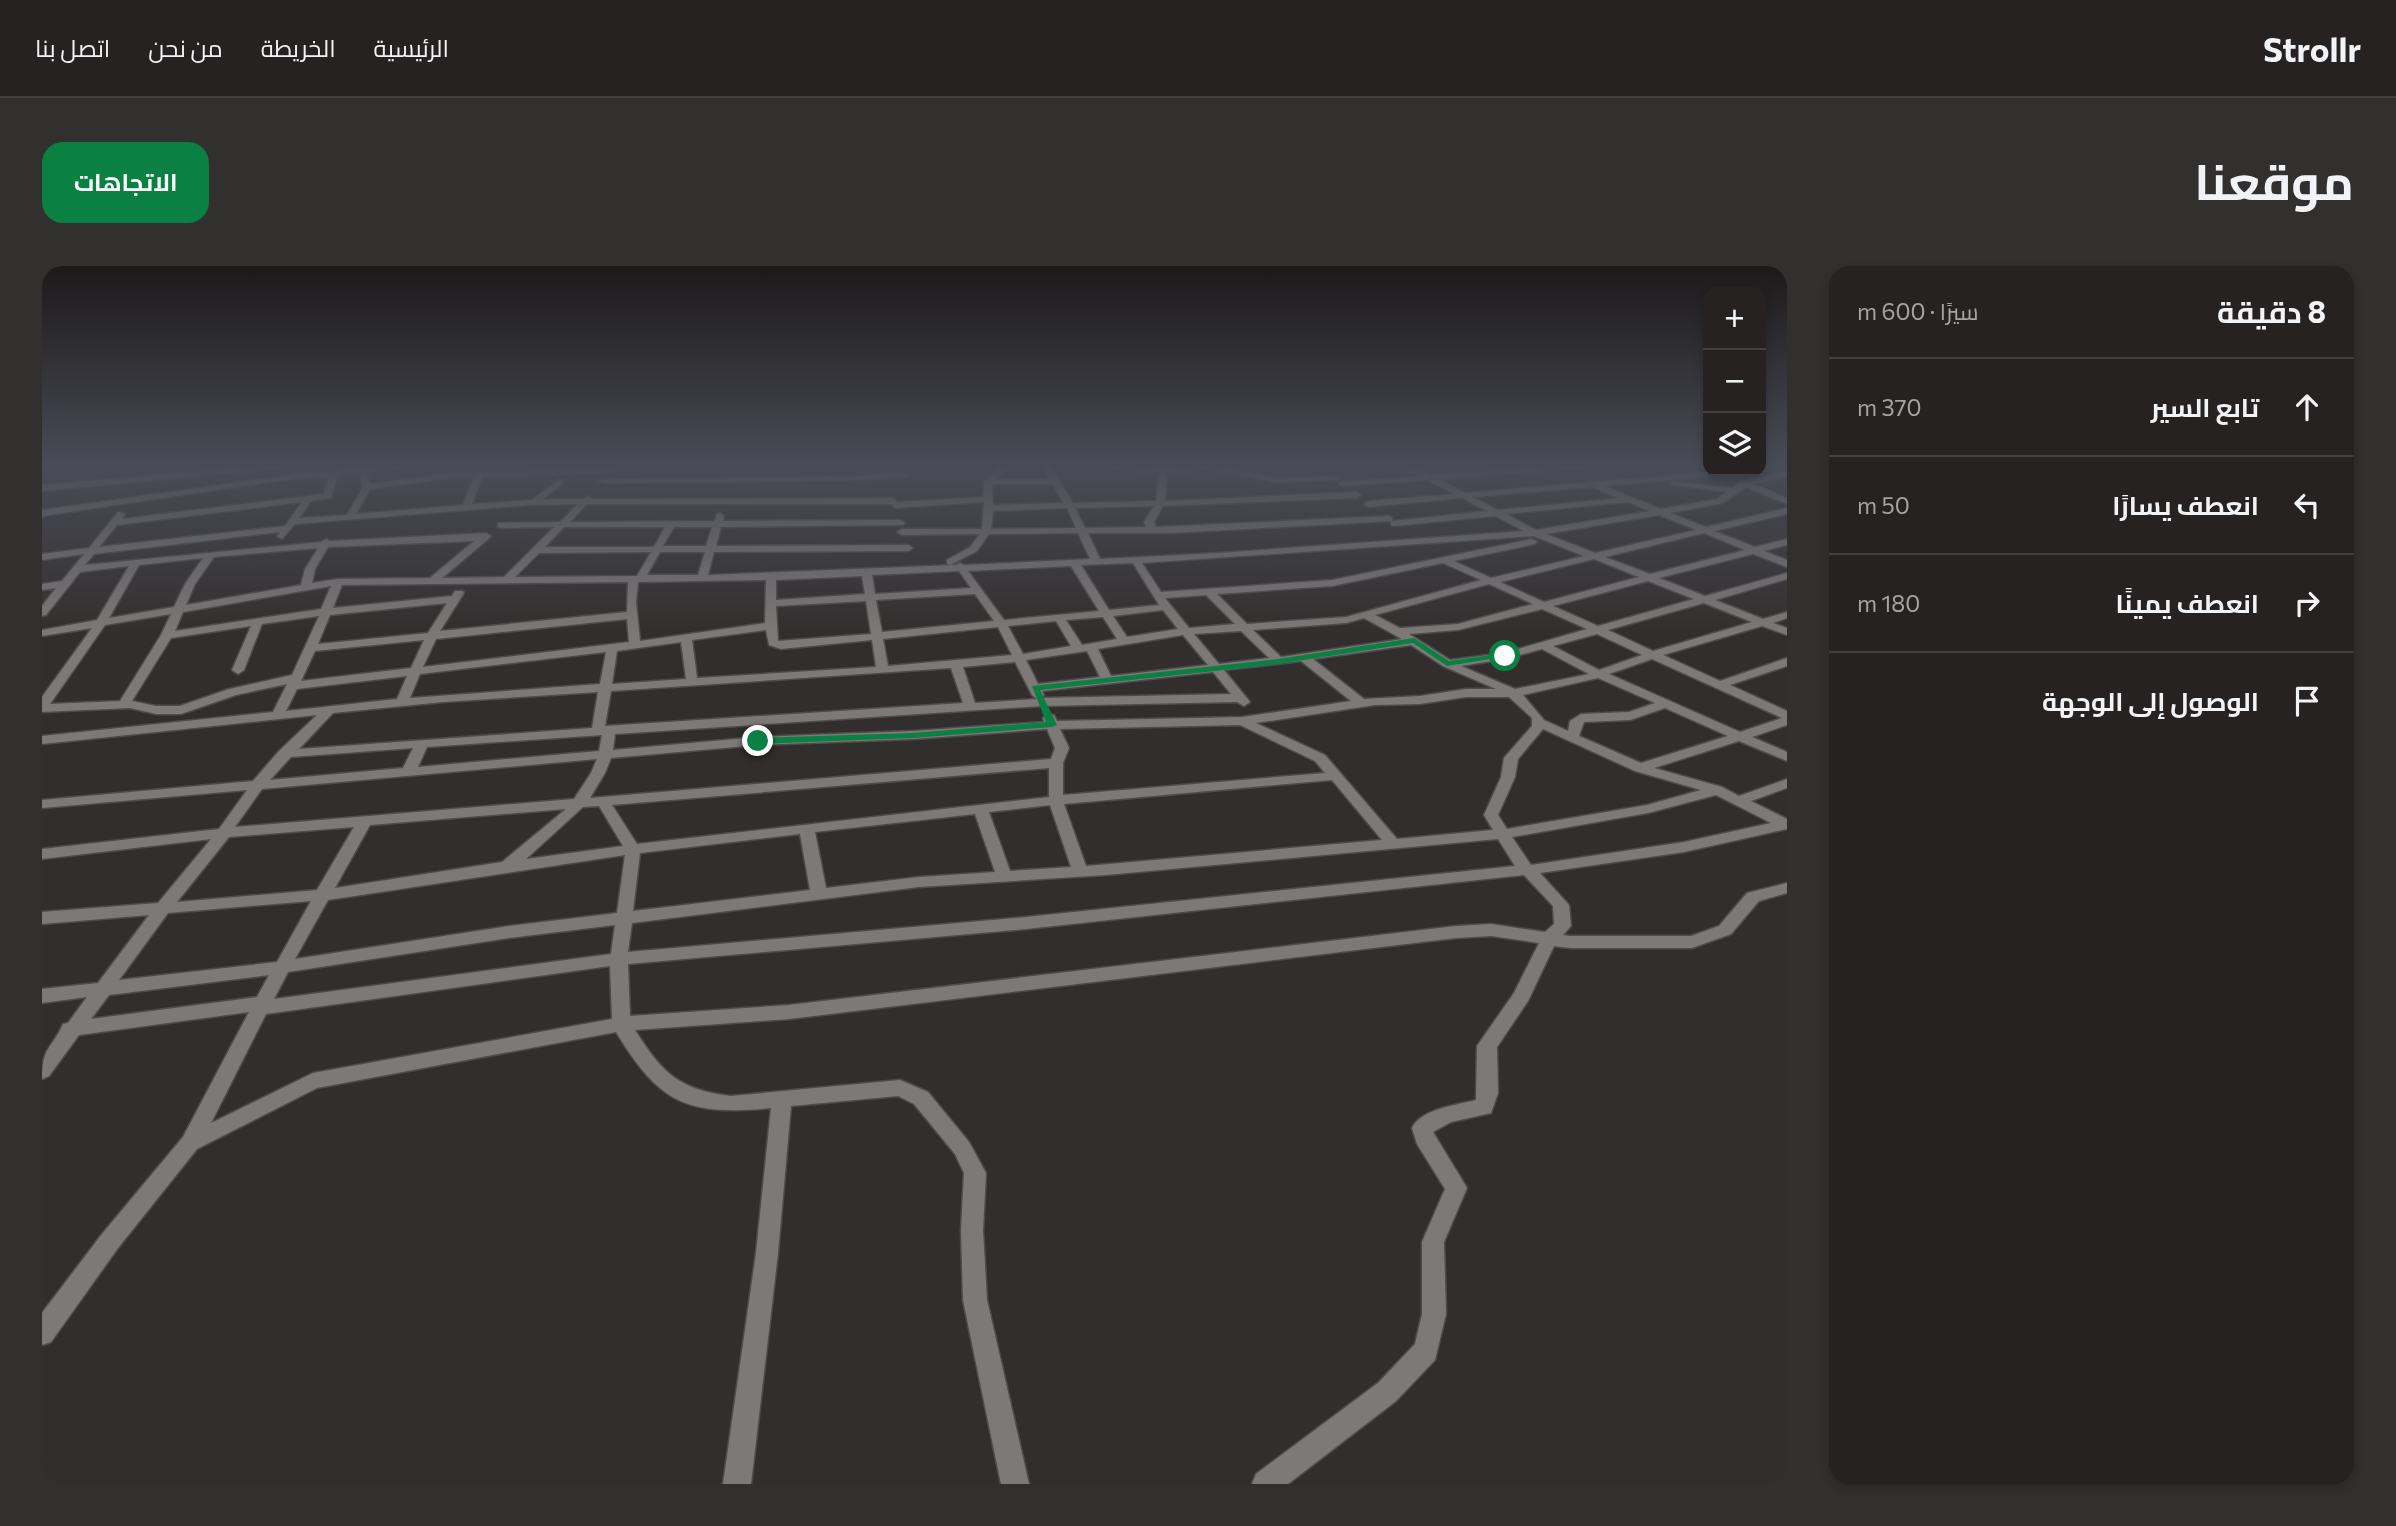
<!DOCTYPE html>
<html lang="ar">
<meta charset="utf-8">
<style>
body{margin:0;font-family:Commissioner,Cairo,sans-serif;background:#322f2f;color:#f1f3f6;direction:rtl}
.controls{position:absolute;right:21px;top:21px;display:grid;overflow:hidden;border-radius:14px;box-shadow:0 4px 10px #0003}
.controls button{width:63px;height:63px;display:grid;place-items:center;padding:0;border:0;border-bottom:2px solid #423f40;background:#262222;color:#f1f3f6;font:35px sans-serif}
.stop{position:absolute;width:21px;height:21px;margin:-16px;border:5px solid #0b8043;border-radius:50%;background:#fff}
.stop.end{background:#0b8043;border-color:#fff;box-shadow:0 2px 7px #0008}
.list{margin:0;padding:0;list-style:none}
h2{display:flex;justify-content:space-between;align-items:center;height:91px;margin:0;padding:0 28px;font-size:30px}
h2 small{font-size:23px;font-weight:400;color:#a4a4a5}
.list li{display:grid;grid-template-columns:46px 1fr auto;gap:21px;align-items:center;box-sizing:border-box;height:98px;padding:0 28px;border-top:2px solid #423f40}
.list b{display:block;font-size:26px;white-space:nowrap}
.list em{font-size:23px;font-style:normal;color:#a4a4a5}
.icon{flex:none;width:38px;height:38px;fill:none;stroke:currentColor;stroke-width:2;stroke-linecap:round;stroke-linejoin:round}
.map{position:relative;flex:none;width:1745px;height:1218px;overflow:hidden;direction:ltr;border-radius:21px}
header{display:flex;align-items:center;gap:42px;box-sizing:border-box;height:98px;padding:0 35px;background:#262222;border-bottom:2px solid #423f40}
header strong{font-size:33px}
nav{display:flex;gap:38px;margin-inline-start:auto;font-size:24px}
.intro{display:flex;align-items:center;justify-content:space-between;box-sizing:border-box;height:168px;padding:0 42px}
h1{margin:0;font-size:49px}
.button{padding:18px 32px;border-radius:21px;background:#0b8043;color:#fff;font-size:24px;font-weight:700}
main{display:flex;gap:42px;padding:0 42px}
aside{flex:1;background:#262222;border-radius:21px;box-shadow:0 4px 10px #0003}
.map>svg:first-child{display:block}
</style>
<header>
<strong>Strollr</strong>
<nav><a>الرئيسية</a><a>الخريطة</a><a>من نحن</a><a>اتصل بنا</a></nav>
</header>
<div class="intro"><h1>موقعنا</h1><a class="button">الاتجاهات</a></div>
<main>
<aside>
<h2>8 دقيقة<small>سيرًا · 600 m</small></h2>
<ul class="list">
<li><svg class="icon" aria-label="ahead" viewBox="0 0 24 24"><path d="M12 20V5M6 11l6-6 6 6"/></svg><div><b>تابع السير</b></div><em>370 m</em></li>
<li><svg class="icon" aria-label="left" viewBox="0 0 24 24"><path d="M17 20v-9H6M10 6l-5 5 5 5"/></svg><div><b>انعطف يسارًا</b></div><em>50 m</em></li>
<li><svg class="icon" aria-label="right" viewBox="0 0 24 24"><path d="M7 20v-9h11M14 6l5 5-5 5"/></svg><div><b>انعطف يمينًا</b></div><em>180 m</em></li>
<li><svg class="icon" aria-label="arrive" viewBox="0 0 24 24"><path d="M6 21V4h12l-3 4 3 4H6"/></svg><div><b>الوصول إلى الوجهة</b></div></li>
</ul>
</aside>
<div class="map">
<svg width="1745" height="1218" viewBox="0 0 1745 1218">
<rect width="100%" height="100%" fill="#322e2d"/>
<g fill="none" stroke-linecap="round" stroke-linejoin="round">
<defs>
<path id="minor" d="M216 200H243L239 202 0 225V219Z
M314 200H384L324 206 328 218 413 207 569 203 573 205 569 207 440 211 430 238 490 234 518 213 522 215 521 217 501 233H541L546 230 550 233 852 232 855 236 941 231 942 216C951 206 959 199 972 200L953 213H1007L1000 200H1008L1031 237 1114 235 1117 207 1066 202 1062 200 1116 203 1118 200 1126 202 1177 200 1235 212 1294 210 1298 212 1294 214 1235 216 1166 203 1125 207 1123 235 1315 226 1319 229 1315 232 1121 240 1112 256 1114 261 1347 250 1350 251V255L1445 245 1420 232 1326 241 1322 238 1326 235 1412 228 1386 214 1300 220 1296 218 1300 216 1378 210 1361 200H1371L1388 209 1515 200H1548L1544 202 1397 213 1423 227 1678 205 1684 207 1680 209 1562 220 1619 243 1675 233 1685 226 1631 219H1628V215L1691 222 1699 215 1745 206V210L1711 218 1745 232V238L1704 221 1681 237 1628 247 1664 261 1745 242V248L1672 265 1713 281 1745 273V279L1722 285 1745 294V301L1711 288 1617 312 1663 330 1745 307V313L1673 334 1721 353 1745 346V352L1731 357 1745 362V369L1720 360 1621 389 1678 415 1745 392V400L1688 419 1745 445V459L1710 471 1745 486V495L1697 475 1612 502 1680 521 1697 530 1745 513V522L1709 535 1745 553V563L1642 586 1498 607 1527 639 1529 660 1521 669 1528 670H1649L1677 660 1705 627 1745 617V627L1717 635 1689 668 1650 682H1528L1512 680 1486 735 1455 781 1456 827 1449 847 1409 856 1391 866 1425 922 1402 976 1404 1048 1393 1094 1354 1135 1246 1218H1210L1214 1208 1336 1117 1373 1078 1380 1048V976L1403 923 1375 878 1370 862C1379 843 1415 839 1434 834L1435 780 1472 727 1497 677 1449 670 1414 672 747 753 593 764C620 807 637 824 689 830L858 814 886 826 927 876 944 907 941 964 945 1034 987 1218H959L921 1034 919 964 922 907 913 888 872 838 856 830 749 840 736 987 709 1218H681L714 987 729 842C645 850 618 838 574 766L275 822 155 883 76 982 9 1076 0 1079V1047L60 968 141 871 207 746 37 769 7 810 0 813C0 780 10 783 21 758L26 757 45 731 0 737V723L56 717 107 649 0 658V646L116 637 169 573 0 593V583L177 563 205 524 0 542V534L211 515 237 485 275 449 0 478V470L231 446 245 418 194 429 139 448H114L88 442 0 446V431L50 362 0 370V364L55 354 87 300 38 306 4 349 0 350V340L14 322 0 324V318L20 315 42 288 0 294V288L47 282 76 246 83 248 80 253 282 228 286 211 255 212 0 250V244L255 208 297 205ZM317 207 321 221 305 249 257 252 269 235 289 232 295 210ZM413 211H432L421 239 314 248 328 223ZM950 218H1010L1022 237 951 239ZM1550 221 1577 232 1456 244 1431 231ZM260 236 243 260 57 281 75 259ZM942 236 940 263H860L855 266 860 269 938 268 928 281 905 294V298L908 299 935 285 947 268 1036 267 1048 293 922 299 918 297 913 299 666 309 672 286 866 285 871 282 866 279 674 280 679 261 861 259 863 257 858 254 681 255 682 250 678 247 675 248 672 255 528 256 545 238H850L853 242ZM1586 236 1608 245 1494 264 1464 248ZM536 238 518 256 456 257V261L459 262 512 261 462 311 400 312 445 274 449 270 444 267 288 275 284 273 279 276 43 299 52 288 238 266 235 270 240 273 253 258 488 239ZM1112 240 1102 256 1104 261 1043 262 1033 242ZM1025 242 1034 262 949 263 951 245ZM1617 249 1654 264 1553 287 1504 268ZM1453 250 1482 265 1177 287 1058 293 1046 267H1131L1349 255V259L1352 260ZM522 261H623L612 281H503ZM632 261H670L664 280H621ZM1662 267 1703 284 1608 308 1563 291ZM1492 270 1542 290 1449 312 1412 295 1493 278 1495 276 1490 273 1290 314 1119 326 1100 297ZM432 275 388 312 296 313 270 317 273 303 286 281ZM276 282 263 303 259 319 144 339 153 318 172 291ZM609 286 595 310 473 311 497 287ZM618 286H663L656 309H605ZM161 292 143 318 132 341 67 352 97 299ZM1552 293 1597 311 1502 336 1458 316ZM1091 297 1117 339 1067 344 1039 299ZM1401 297 1439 314 1304 351 1205 358 1175 328 1290 320ZM1029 300 1057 345 962 354 926 305ZM917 305 929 322 833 328 830 309ZM820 310 823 328 734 334V314ZM724 314 723 357 598 375 594 336 596 316ZM1606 315 1652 333 1556 360 1511 340ZM586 316 585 346 398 365 422 327 421 325H413L410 330 291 342 300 319ZM1447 318 1491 338 1416 358 1358 362 1333 349ZM289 320 279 343 133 365 141 346ZM933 328 952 355 840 366 834 334ZM1164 329 1193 358 1147 362 1123 332ZM824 335 829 368 736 375 734 340ZM405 337 386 367 276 378 288 349ZM1662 337 1710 356 1611 385 1566 364ZM1500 343 1545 363 1462 387 1408 394 1367 368 1416 364ZM1121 344 1136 363 1085 371 1071 350ZM129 348 119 369 78 435 8 438 63 359ZM277 350 250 409 187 423 138 440H114L90 435 129 372 209 360 190 404 196 408 202 404 220 358ZM1061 351 1075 373 1040 379 1024 354ZM1322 352 1360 373 1239 391 1211 364 1304 357ZM585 353 587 376 381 401 394 373ZM1014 355 1029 380 981 388 966 360ZM956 361 970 389 846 400 841 373ZM724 364 727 379 739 383 830 374 834 401 655 412 650 374ZM1199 365 1227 392 1177 398 1152 368ZM1555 368 1600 389 1557 404 1511 380ZM1141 369 1166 399 1069 410 1056 383ZM382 374 369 402 259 415 273 385ZM639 376 644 413 570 418 575 385ZM1369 379 1401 400 1454 423H1424L1378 430 1322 433 1271 393ZM1500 383 1547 408 1473 423 1419 400 1463 393ZM1045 385 1058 411 996 418 984 394ZM564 386 558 418 368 432 378 408ZM1610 393 1740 452 1698 466 1567 408ZM1259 395 1309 435 1200 451 1015 455 1012 449 1007 448 1001 452 1002 456 871 465 716 471 571 484 573 468 1000 440 1195 436 1202 440 1208 436 1182 404ZM973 396 990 429 995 433 933 437 921 401ZM909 402 921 437 563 460 569 425ZM1171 406 1189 428 997 432 1002 429 1000 425ZM365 410 355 433 244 445 255 423ZM1556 412 1613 437 1587 446 1539 448 1528 455 1526 465 1502 454 1481 429ZM556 426 550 462 257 483 291 447 401 436ZM1424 431H1467L1490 452V460L1462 492 1459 511 1442 549 1451 564 1355 573 1283 489 1214 457 1333 439 1378 438ZM1623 442 1686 470 1599 497 1537 470 1542 456 1588 454ZM1198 459 1273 495 1283 507 1021 529V497L1027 482 1018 463ZM1005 463 1013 482 1009 493 548 532 563 507 569 492 716 479 871 473ZM1501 463 1593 505 1659 524 1605 539 1465 563 1456 549 1473 511 1476 493ZM560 469 557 485 376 501 385 481ZM371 482 361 502 228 514 249 491ZM555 493 549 507 532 533 193 561 220 523ZM1007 502V531L595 578 570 539ZM1290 514 1340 574 1044 600 1022 538ZM1674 529 1729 557 1642 576 1489 599 1470 571 1606 547ZM1008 539 1029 601 968 605 947 546ZM557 540 581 580 484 593 541 541ZM524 543 460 596 293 622 328 559ZM933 548 953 606 877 611 784 622 773 566ZM312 561 275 624 135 636 187 571ZM758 568 768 624 591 645 598 587ZM1456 573 1473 600 984 651 586 686 590 657 877 621 1064 609ZM583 589 575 647 467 660 253 693 286 634ZM1482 609 1511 640 1512 658 1503 666 1449 658 1414 660 747 739 588 750 586 698 984 663ZM269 635 235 696 77 714 126 647ZM573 659 569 688 232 733 246 706 467 672ZM568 700 570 753 271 807 169 857 224 748ZM227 709 215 731 49 753 67 729Z
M862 206 865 210 821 214 561 217 557 215 561 213 821 210Z"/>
</defs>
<use href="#minor" stroke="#4e4c4a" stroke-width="3"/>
<use href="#minor" fill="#7d7977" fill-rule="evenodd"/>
</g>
<linearGradient id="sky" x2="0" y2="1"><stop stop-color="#1c1919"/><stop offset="0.54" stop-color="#494c57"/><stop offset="1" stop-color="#494c57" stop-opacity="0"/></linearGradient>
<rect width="1745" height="370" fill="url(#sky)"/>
<path fill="#0b8043" d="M1372 372 1407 395 1463 387 1467 390 1405 400 1371 377 1236 398 998 424 1015 459 1010 461 871 472 716 478 712 475 716 472 871 467 1004 456 990 420 1236 393Z"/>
</svg>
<div class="controls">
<button>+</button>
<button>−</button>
<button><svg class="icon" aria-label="layers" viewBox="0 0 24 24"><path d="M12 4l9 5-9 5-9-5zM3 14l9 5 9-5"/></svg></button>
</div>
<div class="stop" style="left:1463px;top:390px"></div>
<div class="stop end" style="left:716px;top:475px"></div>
</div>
</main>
